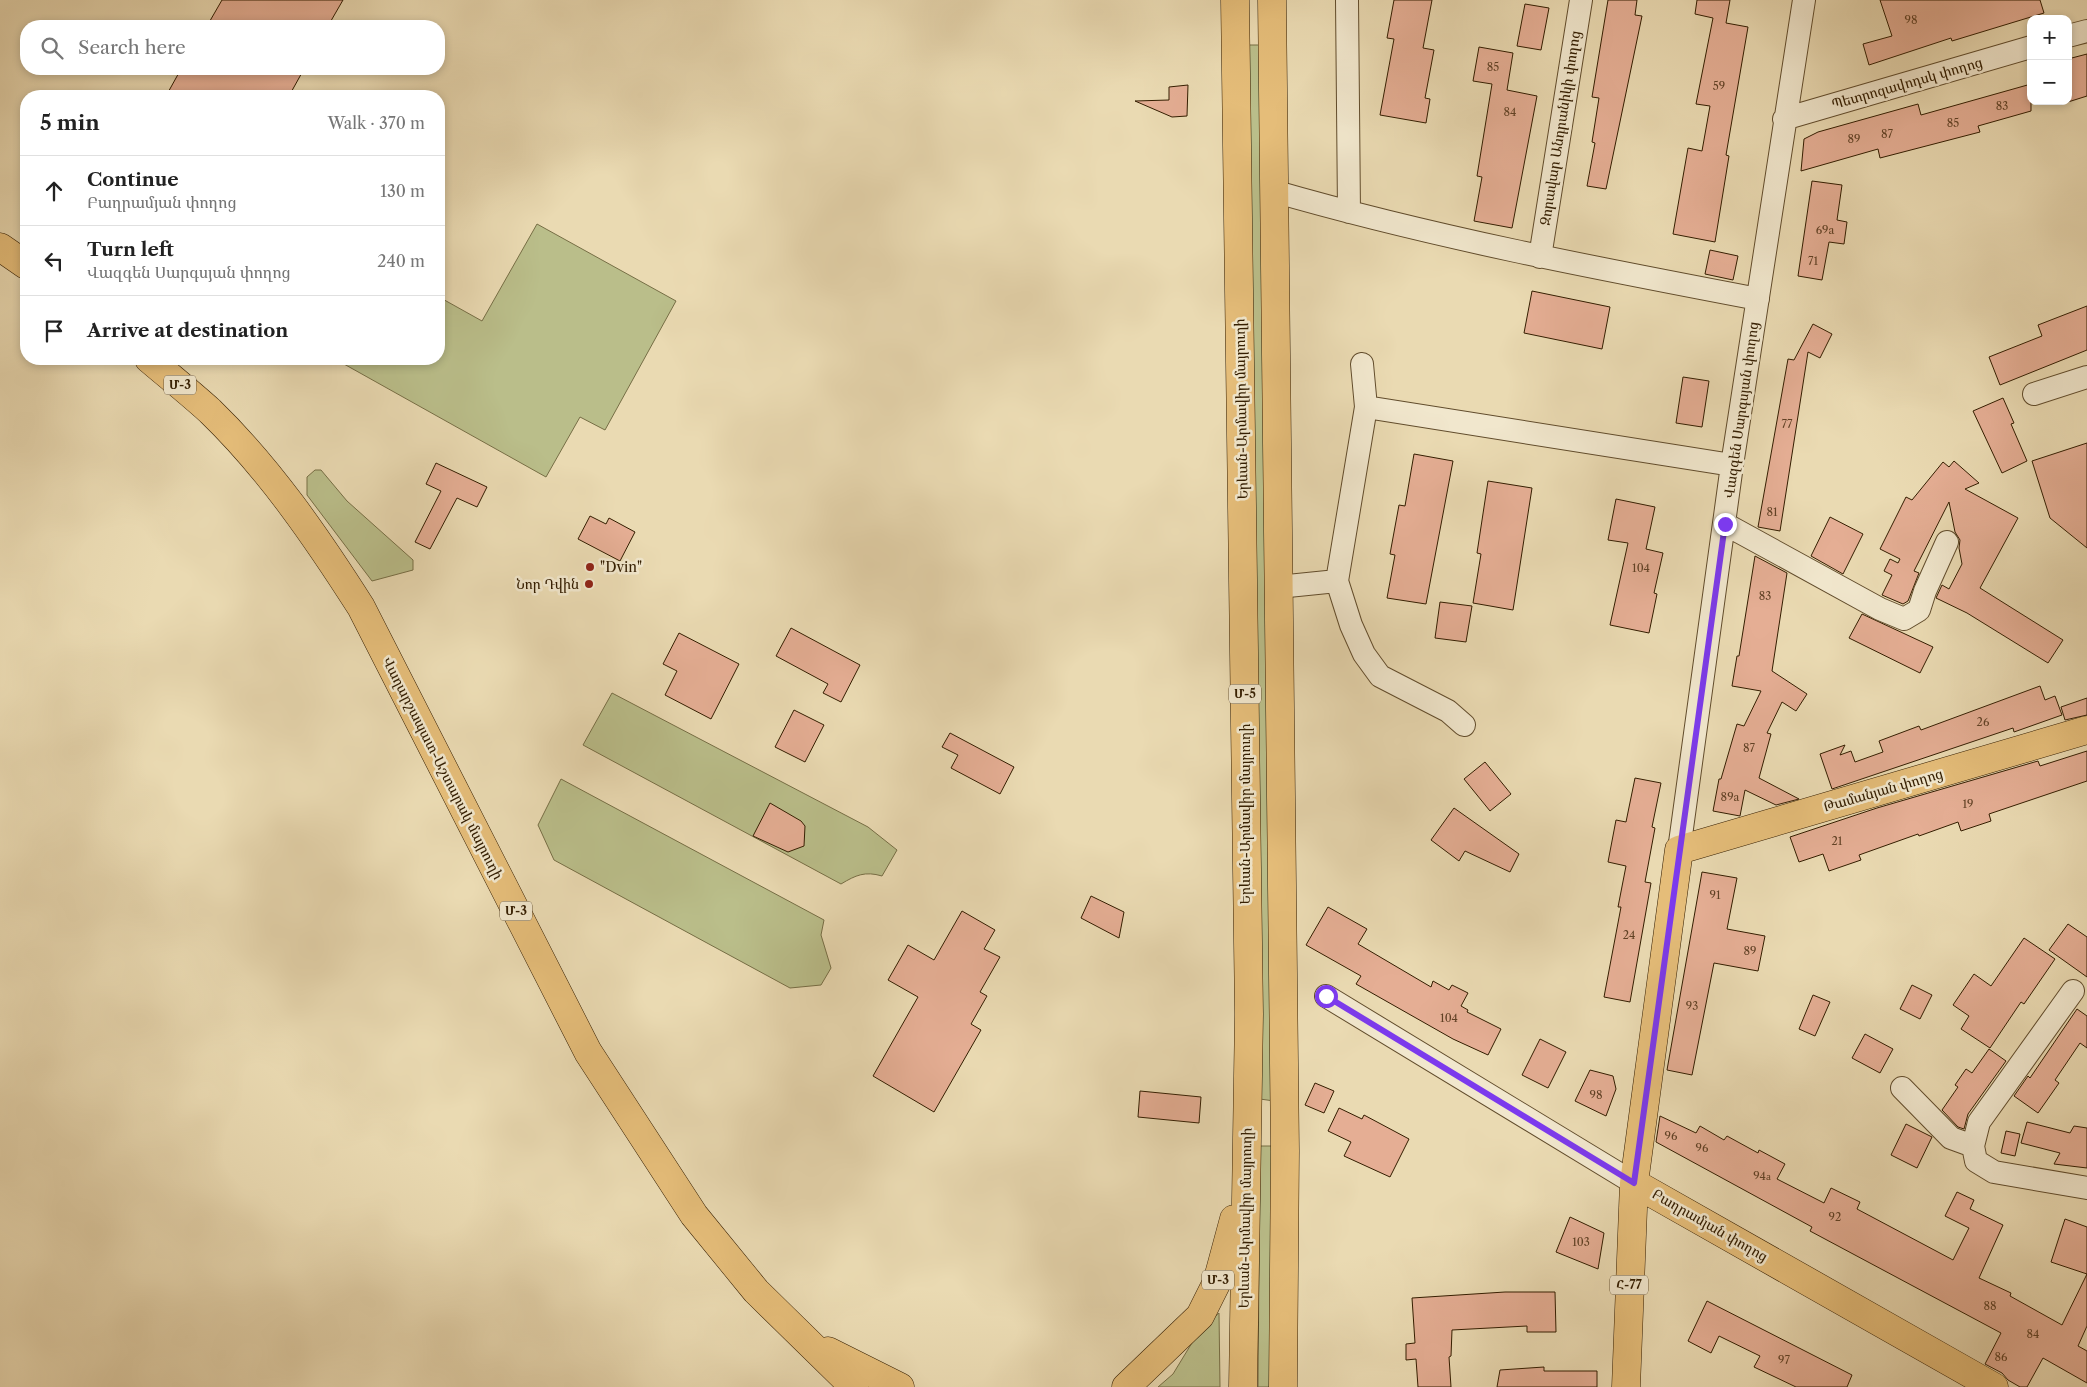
<!DOCTYPE html>
<meta charset="utf-8">
<style>
body{margin:0;font-family:"Libre Caslon Text","Noto Serif Armenian",serif;background:#f6f6f6;color:#222}
.controls{position:absolute;right:15px;top:15px;display:grid;overflow:hidden;border-radius:10px;box-shadow:0 2px 8px #0003}
.controls button{width:45px;height:45px;display:grid;place-items:center;padding:0;border:0;border-bottom:1px solid #e0e0e0;background:#fff;color:#222;font:25px sans-serif}
.stop{position:absolute;width:15px;height:15px;margin:-11px;border:4px solid #7c3aed;border-radius:50%;background:#fff}
.stop.end{background:#7c3aed;border-color:#fff;box-shadow:0 1px 5px #0008}
.list{margin:0;padding:0;list-style:none}
h2{display:flex;justify-content:space-between;align-items:center;height:65px;margin:0;padding:0 20px;font-size:21px}
h2 small{font-size:16px;font-weight:400;color:#767676}
.list li{display:grid;grid-template-columns:32px 1fr auto;gap:15px;align-items:center;box-sizing:border-box;height:70px;padding:0 20px;border-top:1px solid #e0e0e0}
.list b{display:block;font-size:19px;white-space:nowrap}
.list p{margin:0;font-size:16px;white-space:nowrap;color:#767676}
.list em{font-size:16px;font-style:normal;color:#767676}
.icon{flex:none;width:28px;height:28px;fill:none;stroke:currentColor;stroke-width:2;stroke-linecap:round;stroke-linejoin:round}
.map{position:relative;flex:none;width:2087px;height:1387px;overflow:hidden}
.search{position:absolute;background:#fff;box-shadow:0 2px 8px #0003;left:20px;top:20px;width:425px;height:55px;display:flex;align-items:center;gap:12px;box-sizing:border-box;padding:0 18px;border-radius:20px;color:#767676;font-size:19px}
.panel{position:absolute;background:#fff;box-shadow:0 2px 8px #0003;left:20px;top:90px;width:425px;height:275px;border-radius:20px}
.map>svg:first-child{display:block}
</style>
<div class="map">
<svg width="2087" height="1387" viewBox="0 0 2087 1387">
<rect width="100%" height="100%" fill="#eadab2"/>
<filter id="stains"><feTurbulence type="fractalNoise" baseFrequency=".004" numOctaves="4"/><feColorMatrix values="0 0 0 0 .2 0 0 0 0 .09 0 0 0 0 .02 0 0 0 .5 -.17"/></filter>
<radialGradient id="worn" r=".72"><stop offset=".6" stop-color="#630" stop-opacity="0"/><stop offset="1" stop-color="#630" stop-opacity=".3"/></radialGradient>
<path fill="#babe8a" stroke="#766e45" d="M1247 45H1261L1274 1101 1260 1099Z
M537 224 676 301 605 430 580 417 546 477 335 359H439V297L482 321Z
M315 470H321L347 501 413 560V570L372 581 307 495V477Z
M612 693 868 827 897 850 882 876C865 871 856 875 841 884L583 745Z
M561 779 824 920 821 935 831 968 821 985 790 988 554 860 538 825Z
M1260 1146H1274L1271 1387H1258Z
M1219 1313 1220 1387H1158L1173 1374 1201 1328Z"/>
<path fill="#e5ae94" stroke="#331d00" d="M222 0H343L328 26H207Z
M1394 0H1432L1423 48 1434 50 1425 98 1430 99 1426 123 1380 115 1394 39 1387 38Z
M1608 0H1637L1635 15 1642 16 1606 189 1587 186 1595 143 1592 142 1599 98 1592 97Z
M1697 0H1730L1726 23 1748 27 1726 155 1729 156 1715 242 1673 234 1688 148 1702 151 1710 106 1696 104 1713 18 1695 14Z
M1880 0H2040L2044 13 1952 41 1951 38 1869 65 1863 44 1892 36Z
M1525 4 1549 8 1541 50 1517 46Z
M1479 47 1513 53 1507 90 1537 96 1512 228 1474 221 1482 177 1477 176 1492 84 1473 81Z
M2087 54V96L2068 102V59Z
M181 69H304L289 96H166Z
M2031 84V111L1978 126 1980 132 1880 158 1878 149 1801 171 1804 139 1818 132 1918 104 1921 115Z
M1188 85 1187 116 1172 117 1135 101 1169 100V87Z
M1812 181 1842 185 1837 220 1847 222 1844 244 1829 242 1822 280 1798 276Z
M1710 250 1738 256 1733 280 1705 274Z
M1532 291 1610 307 1602 349 1524 333Z
M2087 306V350L2000 385 1989 357 2042 336 2038 325Z
M1813 324 1832 334 1820 358 1808 352 1780 531 1758 527 1788 359 1794 360Z
M1683 377 1709 381 1702 427 1676 423Z
M2003 398 2014 423 2011 424 2027 461 2002 473 1973 411Z
M2087 443V548L2050 518 2032 461Z
M1414 454 1453 461 1426 604 1387 598 1395 555 1390 554 1399 505 1405 506Z
M1954 461 1979 483 1965 489 2018 518 1980 588 2063 640 2048 663 1967 613 1936 598 1942 585 1949 589 1962 564 1959 548 1960 540 1955 532 1949 502 1914 571 1919 573 1908 601 1903 604 1882 595 1892 575 1884 571 1890 559 1898 563 1900 559 1880 549 1906 497 1912 500 1943 462 1949 467Z
M436 463 487 487 477 507 457 498 430 549 415 542 441 491 426 484Z
M1488 481 1532 488 1513 610 1473 603 1481 554 1477 553Z
M1616 499 1655 507 1646 549 1663 553 1654 593 1657 594 1649 633 1610 625 1628 543 1608 540Z
M590 516 606 524 609 518 635 532 620 561 578 539Z
M1830 517 1863 534 1843 574 1811 556Z
M1755 556 1787 573 1772 671 1807 694 1796 711 1782 702 1767 733 1771 734 1759 778 1799 799 1776 805 1745 790 1740 816 1713 811 1719 779H1721L1737 724 1744 726 1761 691 1732 686 1737 656H1739Z
M1440 602 1472 606 1466 642 1435 638Z
M1862 614 1933 647 1920 673 1849 638Z
M791 628 860 665 841 702 823 693 828 684 776 656Z
M679 633 739 664 711 719 665 695 677 671 663 664Z
M2040 686 2045 700 2055 696 2062 715 2014 732 2013 728 1832 789 1820 754 1845 745 1840 755 1851 751 1855 762 1883 752 1879 741 1919 726 1921 730Z
M2087 698V715L2065 720 2061 707Z
M794 710 824 725 805 762 775 747Z
M950 733 1014 767 1000 794 951 768 958 755 942 747Z
M2087 751V781L1989 814 1991 821 1961 831 1958 822 1919 836 1918 834 1859 855 1861 860 1829 871 1823 854 1799 862 1790 837 1877 808 2038 761 2040 766Z
M1485 762 1511 794 1490 811 1464 779Z
M1635 778 1661 783 1652 827 1655 828 1645 882 1651 883 1630 1002 1604 997 1621 907H1618L1626 866 1608 862 1616 820 1626 822Z
M770 803 801 821 805 826 804 846 788 852 753 836Z
M1454 808 1519 854 1510 872 1465 851 1459 861 1431 840Z
M1702 872 1737 878 1727 929 1765 936 1758 971 1714 963 1692 1075 1667 1070Z
M1091 896 1124 912 1119 938 1081 918Z
M1328 907 1367 929 1358 944 1431 987 1433 981 1449 990 1452 985 1468 993 1461 1006 1468 1010 1467 1012 1501 1029 1488 1055 1453 1039 1356 984 1361 976 1306 945Z
M962 911 995 930 984 949 1000 957 980 992 987 996 971 1024 981 1030 934 1112 873 1076 918 997 888 980 908 945 934 960Z
M2068 924 2087 937V977L2049 950Z
M2024 938 2055 959 2024 1004 2021 1002 1990 1048 1961 1029 1969 1016 1953 1005 1974 974 1991 986Z
M1912 985 1932 995 1920 1019 1900 1009Z
M1813 995 1830 1002 1815 1036 1799 1029Z
M2077 1009 2087 1016V1048L2080 1043 2055 1080 2059 1083 2038 1113 2014 1096 2028 1076 2030 1078Z
M1865 1034 1893 1049 1880 1073 1852 1058Z
M1540 1039 1566 1052 1548 1088 1522 1075Z
M1989 1049 2006 1061 1968 1114 1964 1129 1958 1127 1942 1110 1958 1087 1955 1085 1966 1069 1972 1073Z
M1590 1070 1613 1076 1616 1089 1606 1116 1575 1101Z
M1315 1083 1334 1091 1324 1113 1305 1105Z
M1140 1091 1201 1097 1199 1123 1138 1117Z
M1339 1108 1362 1119 1364 1115 1409 1139 1390 1177 1344 1156 1351 1142 1328 1131Z
M1660 1116 1696 1133 1700 1126 1724 1140 1727 1136 1758 1153 1759 1150 1785 1164 1777 1179 1824 1203 1831 1188 1860 1202 1857 1209 1953 1260 1969 1228 1945 1216 1957 1192 1974 1200 1970 1209 2003 1225 1979 1278 2011 1293 2010 1296 2062 1325 2087 1274 2051 1262 2065 1219 2087 1227V1326L2078 1346 2087 1351V1383L2043 1358 2027 1387H2020L2008 1380 2002 1373 1985 1364 2001 1333 1810 1231 1812 1227 1656 1142Z
M2027 1122 2070 1133 2074 1126 2087 1128V1168L2054 1164 2060 1153 2021 1143Z
M1906 1124 1932 1137 1917 1168 1891 1155Z
M2006 1131 2020 1134 2015 1156 2001 1153Z
M1570 1217 1604 1233 1598 1269 1556 1252Z
M1505 1292H1555L1556 1332H1527V1326L1452 1330 1451 1356 1449 1357 1451 1387H1418L1416 1359 1406 1360V1344L1415 1343 1412 1298Z
M1707 1301 1852 1375 1847 1387H1796L1754 1367 1760 1356 1719 1336 1711 1353 1688 1341Z
M1544 1367V1371H1597V1387H1497L1500 1370Z"/>
<g fill="none" stroke-linecap="round" stroke-linejoin="round">
<defs>
<path id="minor" d="M1347 0 1349 212
M2068 36 2087 31
M1784 119 2031 47
M1273 191C1432 237 1595 268 1758 299
M1540 257 1581 0
M1362 364 1366 407
M2034 394 2087 377
M1725 524 1880 609 1904 619 1919 610 1925 591 1947 542
M1278 587 1337 581
M1464 725 1448 711 1380 676 1364 654 1351 625 1337 581 1366 407 1732 465
M1679 850 1732 465 1804 0
M2073 991 1979 1122 1973 1146 1976 1161 1994 1172 2087 1188
M1326 996 1634 1183
M1902 1088 1951 1138 1973 1146"/>
<path id="major" d="M1634 1183 1994 1387
M1626 1387 1634 1183 1679 850 2087 730"/>
<path id="highway" d="M1235 0 1249 1014 1243 1387
M1272 0 1285 1151 1283 1387
M0 247 26 265
M149 359C169 376 190 393 210 411 269 468 317 538 361 607L588 1052 694 1215 756 1291 854 1387
M828 1351 900 1387
M1126 1387 1200 1316 1217 1282 1234 1219"/>
</defs>
<use href="#minor" stroke="#614c2c" stroke-width="24"/>
<use href="#major" stroke="#331d00" stroke-width="29"/>
<use href="#highway" stroke="#331d00" stroke-width="29"/>
<use href="#minor" stroke="#f1e7cd" stroke-width="22"/>
<use href="#major" stroke="#e5bd79" stroke-width="28"/>
<use href="#highway" stroke="#e5bd79" stroke-width="28"/>
</g>
<g fill="none" stroke-linecap="round" stroke-linejoin="round">
<path stroke="#7c3aed" stroke-width="6" d="M1326 996 1634 1183 1725 524"/>
</g>
<g fill="#8f2418" stroke="#f1e7cd" stroke-width="2">
<circle cx="590" cy="567" r="5"/>
<circle cx="589" cy="584" r="5"/>
</g>
<g text-anchor="middle" stroke-width="5" stroke-linejoin="round" paint-order="stroke">
<g font-size="11" fill="#604125">
<text x="1911" y="24">98</text>
<text x="1493" y="71">85</text>
<text x="1719" y="90">59</text>
<text x="2002" y="110">83</text>
<text x="1510" y="116">84</text>
<text x="1953" y="127">85</text>
<text x="1887" y="138">87</text>
<text x="1854" y="143">89</text>
<text x="1825" y="234">69a</text>
<text x="1813" y="265">71</text>
<text x="1787" y="428">77</text>
<text x="1772" y="516">81</text>
<text x="1641" y="572">104</text>
<text x="1765" y="600">83</text>
<text x="1983" y="726">26</text>
<text x="1749" y="752">87</text>
<text x="1730" y="801">89a</text>
<text x="1968" y="808">19</text>
<text x="1837" y="845">21</text>
<text x="1715" y="899">91</text>
<text x="1629" y="939">24</text>
<text x="1750" y="955">89</text>
<text x="1692" y="1010">93</text>
<text x="1449" y="1022">104</text>
<text x="1596" y="1099">98</text>
<text x="1671" y="1140">96</text>
<text x="1702" y="1152">96</text>
<text x="1762" y="1180">94а</text>
<text x="1835" y="1221">92</text>
<text x="1581" y="1246">103</text>
<text x="1990" y="1310">88</text>
<text x="2033" y="1338">84</text>
<text x="2001" y="1361">86</text>
<text x="1784" y="1364">97</text>
</g>
<g fill="#f1e7cd" stroke="#6c5a3e" stroke-width="1">
<rect x="164" y="375.5" width="32" height="19" rx="4"/>
<rect x="1229" y="684.5" width="32" height="19" rx="4"/>
<rect x="500" y="901.5" width="32" height="19" rx="4"/>
<rect x="1202" y="1270.5" width="32" height="19" rx="4"/>
<rect x="1610" y="1275.5" width="38" height="19" rx="4"/>
</g>
<g font-size="12" font-weight="bold" fill="#331d00">
<text x="180" y="389">Մ-3</text>
<text x="1245" y="698">Մ-5</text>
<text x="516" y="915">Մ-3</text>
<text x="1218" y="1284">Մ-3</text>
<text x="1629" y="1289">Հ-77</text>
</g>
<g font-size="14" fill="#331d00" stroke="#f1e7cd">
<text transform="translate(1907 83) rotate(-16)" y="5">Պետրոզավոդսկ փողոց</text>
<text transform="translate(1560 128) rotate(-81)" y="5">Զորավար Անդրանիկի փողոց</text>
<text transform="translate(1241 409) rotate(-91)" y="5">Երևան-Արմավիր մայրուղի</text>
<text transform="translate(1741 410) rotate(-82)" y="5">Վազգեն Սարգսյան փողոց</text>
<text transform="translate(443 768) rotate(63)" y="5">Վաղարշապատ-Աշտարակ մայրուղի</text>
<text transform="translate(1883 790) rotate(-16)" y="5">Թամանյան փողոց</text>
<text transform="translate(1245 814) rotate(-90)" y="5">Երևան-Արմավիր մայրուղի</text>
<text transform="translate(1245 1218) rotate(-89)" y="5">Երևան-Արմավիր մայրուղի</text>
<text transform="translate(1710 1225) rotate(30)" y="5">Բաղրամյան փողոց</text>
</g>
<g font-size="14" fill="#331d00" stroke="#f1e7cd" text-anchor="start">
<text x="600" y="572">"Dvin"</text>
<text x="579" y="589" text-anchor="end">Նոր Դվին</text>
</g>
</g>
<rect width="100%" height="100%" filter="url(#stains)"/>
<rect width="100%" height="100%" fill="url(#worn)"/>
</svg>
<div class="controls">
<button>+</button>
<button>−</button>
</div>
<div class="stop" style="left:1326px;top:996px"></div>
<div class="stop end" style="left:1725px;top:524px"></div>
<div class="search"><svg class="icon" aria-label="search" viewBox="0 0 24 24"><circle cx="10" cy="10" r="6"/><path d="M15 15l6 6"/></svg>Search here</div>
<section class="panel">
<h2>5 min<small>Walk · 370 m</small></h2>
<ul class="list">
<li><svg class="icon" aria-label="ahead" viewBox="0 0 24 24"><path d="M12 20V5M6 11l6-6 6 6"/></svg><div><b>Continue</b><p>Բաղրամյան փողոց</p></div><em>130 m</em></li>
<li><svg class="icon" aria-label="left" viewBox="0 0 24 24"><path d="M17 20v-9H6M10 6l-5 5 5 5"/></svg><div><b>Turn left</b><p>Վազգեն Սարգսյան փողոց</p></div><em>240 m</em></li>
<li><svg class="icon" aria-label="arrive" viewBox="0 0 24 24"><path d="M6 21V4h12l-3 4 3 4H6"/></svg><div><b>Arrive at destination</b></div></li>
</ul>
</section>
</div>
